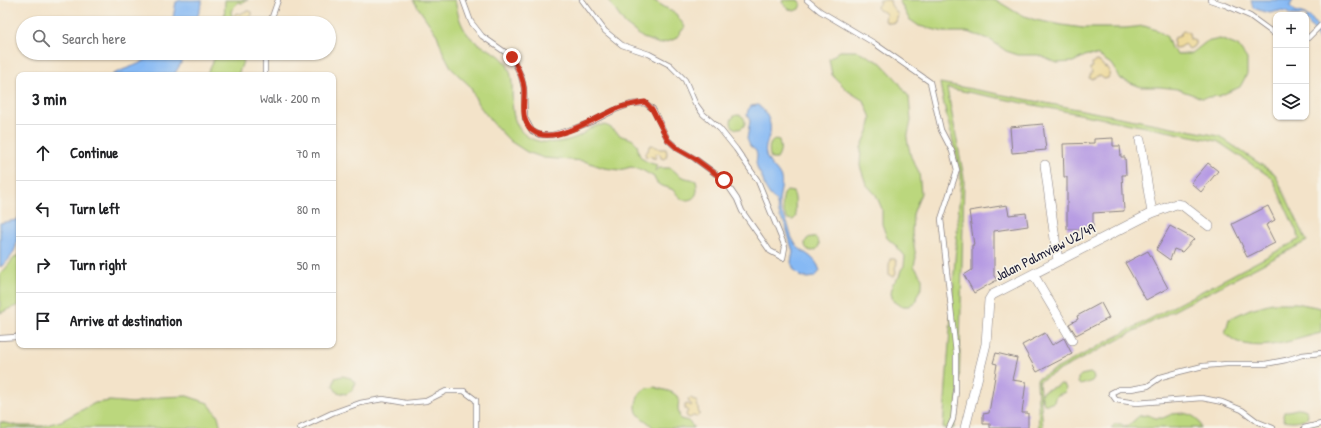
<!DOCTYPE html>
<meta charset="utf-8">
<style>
body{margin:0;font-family:"Patrick Hand",sans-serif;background:#f2f2f2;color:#202124}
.controls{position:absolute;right:12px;top:12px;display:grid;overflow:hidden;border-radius:8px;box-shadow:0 1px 3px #0004}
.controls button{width:36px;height:36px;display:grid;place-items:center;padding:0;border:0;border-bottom:1px solid #e0e0e0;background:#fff;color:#202124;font:20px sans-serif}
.stop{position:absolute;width:12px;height:12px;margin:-9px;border:3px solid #c8321e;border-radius:50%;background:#fff}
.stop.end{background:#c8321e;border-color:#fff;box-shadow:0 1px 4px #0008}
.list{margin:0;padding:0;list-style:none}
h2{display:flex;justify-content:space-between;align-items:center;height:52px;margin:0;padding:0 16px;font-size:17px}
h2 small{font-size:13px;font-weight:400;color:#757577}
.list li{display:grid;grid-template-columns:26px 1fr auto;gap:12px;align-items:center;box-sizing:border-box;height:56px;padding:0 16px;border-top:1px solid #e0e0e0}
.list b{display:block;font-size:15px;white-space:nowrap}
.list em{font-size:13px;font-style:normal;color:#757577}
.icon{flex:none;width:22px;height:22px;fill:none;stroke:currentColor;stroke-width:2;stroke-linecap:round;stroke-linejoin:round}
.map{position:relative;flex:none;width:1321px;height:428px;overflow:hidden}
.search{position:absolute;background:#fff;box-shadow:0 1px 3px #0004;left:16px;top:16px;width:320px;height:44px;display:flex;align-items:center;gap:10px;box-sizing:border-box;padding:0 14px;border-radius:22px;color:#757577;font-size:15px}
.panel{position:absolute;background:#fff;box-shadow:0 1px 3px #0004;left:16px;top:72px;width:320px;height:276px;border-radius:8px}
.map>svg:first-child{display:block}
</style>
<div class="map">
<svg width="1321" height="428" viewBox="0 0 1321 428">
<rect width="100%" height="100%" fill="#f7f3e8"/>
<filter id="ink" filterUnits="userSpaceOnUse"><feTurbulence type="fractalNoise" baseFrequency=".025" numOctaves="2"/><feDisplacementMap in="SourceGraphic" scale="8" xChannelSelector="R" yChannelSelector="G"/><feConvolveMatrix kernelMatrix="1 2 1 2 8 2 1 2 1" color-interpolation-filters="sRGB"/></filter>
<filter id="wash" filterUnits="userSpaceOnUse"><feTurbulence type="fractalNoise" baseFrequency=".012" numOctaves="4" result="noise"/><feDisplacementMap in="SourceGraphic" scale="16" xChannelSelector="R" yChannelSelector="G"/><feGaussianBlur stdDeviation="0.9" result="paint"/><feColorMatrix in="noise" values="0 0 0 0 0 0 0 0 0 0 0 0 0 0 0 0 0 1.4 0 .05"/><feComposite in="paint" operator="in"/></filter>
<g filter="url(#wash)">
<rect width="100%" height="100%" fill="#f3e3c9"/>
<path fill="#bbd77d" stroke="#6e7c5c" d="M225 0H248L242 3 238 2 231 11 233 23H224Z
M413 0H455C459 21 463 36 484 47 493 52 499 54 505 62 520 82 504 110 521 131 534 146 559 144 575 138 585 134 591 125 602 125 610 125 614 131 620 135 624 138 630 137 634 141 639 145 637 149 639 154 642 161 650 163 657 165L655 171 660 168H671C674 170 676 173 679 175 684 179 691 178 696 181 699 193 696 201 683 200 679 197 676 193 673 190 665 185 657 188 654 177L642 170 631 167 620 170 604 168 584 161 544 158 527 152 510 141 492 122 478 104 470 86 452 69 443 52 437 35Z
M608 0H653L676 14 685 27 675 39 660 44 643 38 625 24Z
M783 0H798L801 4 799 9 794 11 787 8 782 2Z
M899 0H996L1017 13 1035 20 1062 25 1083 28H1126L1144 26 1157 30 1167 37 1171 48 1177 54H1191L1206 42 1220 39 1238 46 1247 59V74L1240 87 1219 96 1202 98 1177 89 1160 87H1141L1121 79 1111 64 1099 56 1087 55 1073 62 1057 63 1039 55H1018L1006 51 989 39 967 32H944L919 26 909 19Z
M840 51H858L881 63 897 80 909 97 911 121 907 139 911 157 919 172 921 193 913 214 912 234 916 257 914 266 922 278V287L917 295 916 301 909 306H900L893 301 891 293 893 283 899 277 901 270 904 266 905 256 896 246 887 238 882 224V209L876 195 866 184 860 166 861 148 868 132 871 118 864 101 848 91 832 75 829 59Z
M217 53H244V59L238 75H204L208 72Z
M940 83 1219 136 1275 174 1307 241 1039 381 1043 428H1039L1037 379 1300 239 1272 178 1217 141 947 88 964 178 959 390 954 428H943L961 176 943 100Z
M731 122a7 7 0 1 1 14 0a7 7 0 1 1-14 0Z
M776 139 779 140C781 148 781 153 777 159H771C769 152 767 143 776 139Z
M787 191 793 192C797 199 794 208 796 217L793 220 787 219C782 210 781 204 784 194Z
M805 244a7 7 0 1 1 14 0a7 7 0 1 1-14 0Z
M19 254V305L0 313V274C8 268 11 259 19 254Z
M1272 303H1296L1321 308V333C1295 339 1265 352 1238 342 1234 341 1229 336 1225 334L1229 319 1250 309Z
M1090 373 1093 375 1094 378 1092 381 1081 385 1078 383V378L1081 375Z
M342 376 351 378 355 383 353 390 346 394 337 392 333 386 335 378Z
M1061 384 1065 386 1066 389 1065 392C1060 395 1055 394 1054 402L1049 404H1044L1041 395 1042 392Z
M655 387C664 391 674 390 679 399L678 408 680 419 688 421 693 426V428H653C649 421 640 419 637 412 634 405 638 392 645 389 647 387 652 388 655 387Z
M187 396 208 403 218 416 221 428H0V422L19 426H43L61 421 95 403 110 401 133 403 161 397Z
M1301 408 1306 410 1308 414 1307 418C1299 421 1293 422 1284 420L1283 416 1284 412Z
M1183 413C1193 415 1199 418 1201 428H1111L1115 424H1121L1124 426 1129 425 1139 416 1147 415 1156 418H1163L1172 414Z"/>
<path fill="#eeda9e" stroke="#887e6c" d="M880 0H890C890 7 895 9 898 15L896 22 890 23 885 21 886 14 884 12 878 10 877 6 880 3Z
M246 11H250L252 12V15L250 17 245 18 244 19 245 22V23H239L235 20 234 17 235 14 237 13 240 14Z
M1183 31H1186L1189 33 1190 39 1195 41V44L1193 47 1189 49 1184 44 1181 47 1177 48 1173 47 1174 44 1173 41 1174 38 1180 36 1181 33Z
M1097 61 1101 63 1104 67 1107 68C1110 72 1110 74 1108 78L1104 79C1099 74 1097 76 1092 79L1089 78 1092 72 1090 70V68L1093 67 1092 64 1093 62Z
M652 145 660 149H666L667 153 666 157 664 159 661 158 660 154 658 153 656 154V158H652V156L646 157 645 153 648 151 649 146Z
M890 259H895L897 263 895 268 896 272 895 276 893 277 889 275V265Z
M691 398 697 402 699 414 697 417 693 416 690 418 687 417 686 414 688 411 685 409V405L688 404 691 406 692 405 689 402 688 399Z"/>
<path fill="#86b9f4" stroke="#546e98" d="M181 0H202V4L195 23H172L176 2Z
M1251 0H1293L1290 6 1295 11 1305 14 1312 19 1321 32V45L1314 30 1306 20V15H1291L1286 12 1279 11 1270 13 1262 11 1253 8Z
M153 53H187L174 75H112C125 67 143 66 153 53Z
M758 105C766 111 772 122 770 132 768 141 763 149 767 158 770 166 778 170 781 178 783 187 779 194 779 203 779 212 785 217 788 225 790 230 790 235 793 240 799 254 815 253 820 271L815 277 807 278 800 276 794 270 791 262 793 252 785 224 780 217 776 201 770 195 765 187 762 177 758 170 756 163 757 156 756 151 750 146 747 139 750 121 747 115 748 110 751 106Z
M19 217C19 236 18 256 0 267V223L16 220Z"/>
<g id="blocks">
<path fill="#b59ae3" d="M1043 124 1046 150 1012 153 1010 127Z
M1113 138V146H1120L1121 157H1125L1126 175H1122L1124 211 1093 213V229H1067V177H1064L1063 144 1094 143V139Z
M1208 163 1218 171 1201 192 1191 183Z
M1007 205 1009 215 1026 213 1028 226 994 231V276L997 280 974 293 964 275 972 270V245H974L969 211Z
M1268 206 1275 220 1266 225 1275 243 1247 257 1242 247H1243L1232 224Z
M1170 226 1194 239 1182 252 1174 249 1170 260 1156 250Z
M1148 251 1168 288 1146 300 1125 263Z
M1101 303 1109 318 1076 335 1069 324 1078 319 1077 316Z
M1045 333 1052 345 1064 338 1072 354 1037 372 1022 345Z
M996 353 1017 358 1012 380 1026 382 1022 413H1028V428H990V424H983V414L989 413 997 364 993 363Z"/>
</g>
</g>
<g filter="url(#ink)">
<use href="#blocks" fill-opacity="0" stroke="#8a8282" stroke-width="1"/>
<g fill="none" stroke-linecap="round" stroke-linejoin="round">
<defs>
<path id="service" d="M463 0 471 22 482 36 512 57 521 76 524 88 525 118 532 131 540 135H552L575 128 591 122 615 110 631 104 645 103 653 109 668 140 678 149 694 158 724 180 737 199 742 211 770 251 783 258 785 247 758 181 736 149 720 129 703 114 695 103 685 80 670 65 649 54 622 45 605 31 582 0
M807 0 820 11 874 43 930 82 941 130 952 151 957 170 941 219 956 353V391L953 419 949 428
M1210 0 1225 5 1250 16 1276 35
M270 23 278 0
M1306 39 1308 38 1321 25
M265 75V53
M0 338 16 337 19 335
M300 428 332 413 360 403 383 399 406 403 426 401 446 391H464L476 400V428
M1273 428 1258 422 1242 410 1222 402 1202 398 1136 403 1116 400 1111 393 1119 389H1131L1148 386 1161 377 1179 372 1203 366 1227 364H1265L1286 360 1302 355 1321 353
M1304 428 1321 424"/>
<path id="minor" d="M1140 140 1152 213
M1045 165 1058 261
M1033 274 1072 340
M965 428 986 344 989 300 992 295 1152 213 1176 204 1182 205 1209 226"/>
</defs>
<use href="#service" stroke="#8a8282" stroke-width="6"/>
<use href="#minor" stroke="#8a8282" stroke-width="10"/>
<use href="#service" stroke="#fff" stroke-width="4.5"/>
<use href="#minor" stroke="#fff" stroke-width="9"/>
</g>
</g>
<g fill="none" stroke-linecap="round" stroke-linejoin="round" filter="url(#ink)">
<path stroke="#c8321e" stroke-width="5" d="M512 57C517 67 523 76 524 88 525 98 522 109 525 119 537 157 594 118 616 109 625 105 635 104 645 102L652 109 668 140 678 149 694 158 724 180"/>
</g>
<g text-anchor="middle" stroke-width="3.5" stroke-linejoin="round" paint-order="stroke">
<g font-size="14" fill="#22223b" stroke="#f7f3e8">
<text transform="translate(1045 252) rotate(-27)" y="5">Jalan Palmview U2/49</text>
</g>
</g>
</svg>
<div class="controls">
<button>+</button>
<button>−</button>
<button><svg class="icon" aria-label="layers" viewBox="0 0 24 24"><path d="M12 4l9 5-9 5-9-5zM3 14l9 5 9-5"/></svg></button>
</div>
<div class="stop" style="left:724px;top:180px"></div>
<div class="stop end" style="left:512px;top:57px"></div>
<div class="search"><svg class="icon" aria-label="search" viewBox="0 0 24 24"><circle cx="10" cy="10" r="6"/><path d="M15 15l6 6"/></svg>Search here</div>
<section class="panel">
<h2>3 min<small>Walk · 200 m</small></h2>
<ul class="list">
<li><svg class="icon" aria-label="ahead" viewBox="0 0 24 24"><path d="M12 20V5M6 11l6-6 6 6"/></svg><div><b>Continue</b></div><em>70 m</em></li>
<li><svg class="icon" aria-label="left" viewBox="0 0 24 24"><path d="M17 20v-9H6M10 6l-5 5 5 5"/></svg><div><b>Turn left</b></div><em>80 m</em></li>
<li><svg class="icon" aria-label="right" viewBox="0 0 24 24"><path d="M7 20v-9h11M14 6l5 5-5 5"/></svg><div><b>Turn right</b></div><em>50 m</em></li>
<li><svg class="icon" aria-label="arrive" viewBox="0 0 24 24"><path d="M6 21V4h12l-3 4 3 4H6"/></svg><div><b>Arrive at destination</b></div></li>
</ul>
</section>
</div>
